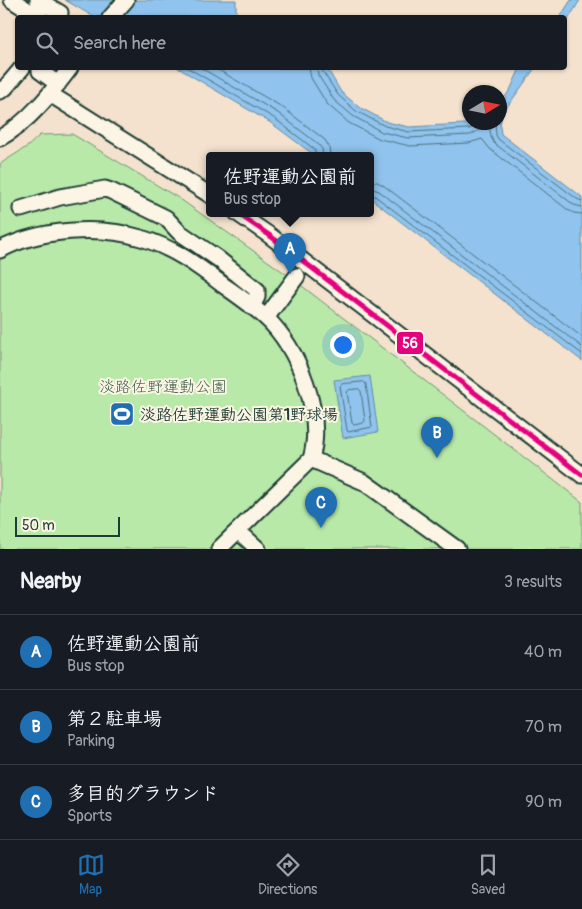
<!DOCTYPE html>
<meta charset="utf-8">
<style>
body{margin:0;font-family:Pangolin,"Klee One",sans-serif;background:#20242c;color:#f1f3f6}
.compass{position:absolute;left:462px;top:85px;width:45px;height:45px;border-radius:50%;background:#171b24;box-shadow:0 1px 4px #0004;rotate:80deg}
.scale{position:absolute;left:15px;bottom:12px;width:105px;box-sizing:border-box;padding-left:5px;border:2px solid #1f3d34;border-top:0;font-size:14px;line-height:18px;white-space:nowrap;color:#1f3d34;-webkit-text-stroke:4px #fcf5e5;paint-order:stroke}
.you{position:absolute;left:342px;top:344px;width:18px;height:18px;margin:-12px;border:4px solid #fff;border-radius:50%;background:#1a73e8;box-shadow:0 0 0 8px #1a73e833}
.badge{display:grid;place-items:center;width:32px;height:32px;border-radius:50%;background:#1f6fb2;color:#fff;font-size:16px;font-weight:700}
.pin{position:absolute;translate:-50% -41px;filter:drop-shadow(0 1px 2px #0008)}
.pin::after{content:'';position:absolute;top:26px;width:18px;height:15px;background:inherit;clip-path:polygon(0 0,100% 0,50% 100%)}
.popup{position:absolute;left:206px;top:152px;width:168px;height:65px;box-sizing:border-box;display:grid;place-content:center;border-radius:5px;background:#171b24;filter:drop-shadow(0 1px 4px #0005);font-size:16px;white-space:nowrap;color:#9ea1a6}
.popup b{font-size:19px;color:#f1f3f6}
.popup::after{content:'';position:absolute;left:50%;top:100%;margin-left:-10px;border:10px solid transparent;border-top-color:#171b24}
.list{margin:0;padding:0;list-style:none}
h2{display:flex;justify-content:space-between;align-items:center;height:65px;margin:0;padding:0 20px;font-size:21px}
h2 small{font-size:16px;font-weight:400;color:#9ea1a6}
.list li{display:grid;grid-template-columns:32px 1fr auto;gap:15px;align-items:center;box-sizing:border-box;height:75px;padding:0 20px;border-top:1px solid #363941}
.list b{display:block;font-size:19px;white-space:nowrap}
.list p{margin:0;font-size:16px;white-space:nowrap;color:#9ea1a6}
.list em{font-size:16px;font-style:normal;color:#9ea1a6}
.icon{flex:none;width:28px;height:28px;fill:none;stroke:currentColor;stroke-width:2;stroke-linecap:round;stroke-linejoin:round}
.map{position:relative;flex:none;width:582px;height:549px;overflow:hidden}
.search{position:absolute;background:#171b24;box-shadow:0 1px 4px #0004;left:15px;right:15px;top:15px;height:55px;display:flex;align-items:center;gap:12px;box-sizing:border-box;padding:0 18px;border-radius:5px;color:#9ea1a6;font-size:19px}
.sheet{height:290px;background:#171b24}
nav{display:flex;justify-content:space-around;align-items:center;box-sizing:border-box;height:70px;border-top:1px solid #363941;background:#171b24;font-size:14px;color:#9ea1a6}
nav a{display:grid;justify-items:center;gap:2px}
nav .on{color:#1f6fb2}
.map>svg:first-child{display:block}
</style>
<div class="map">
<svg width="582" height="549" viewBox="0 0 582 549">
<rect width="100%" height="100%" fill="#f5e2ce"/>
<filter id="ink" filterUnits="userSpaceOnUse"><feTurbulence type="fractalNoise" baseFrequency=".02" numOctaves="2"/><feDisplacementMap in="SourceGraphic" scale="10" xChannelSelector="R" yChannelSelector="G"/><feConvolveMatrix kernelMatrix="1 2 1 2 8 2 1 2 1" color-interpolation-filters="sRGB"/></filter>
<g filter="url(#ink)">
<path fill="#b8e9a9" stroke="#6c936e" d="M72 134 180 199 289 276 582 502V549H0V164L28 146 40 135Z"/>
<path fill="#90c3ed" stroke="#638da3" d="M65 0H236V13L243 17H94Z
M571 0H580L565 25 564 18 560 17Z
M178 68H327L341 92 359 107 387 122 409 127 500 122V105L511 88 520 68H535L502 114 500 126 501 134 582 197V361L370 198V155H314L271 123Z
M370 376 378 432 343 438 334 380Z"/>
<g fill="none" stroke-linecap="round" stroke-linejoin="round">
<path stroke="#4c737e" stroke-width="1" d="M188 68 274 118 314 149 316 155
M201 68 278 113 318 144 322 149 323 155
M215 68 282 107 325 140 329 147 330 155
M309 68 311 78 327 104 349 123 380 139 410 146 469 143 482 139 490 149 568 210 574 213 582 214
M317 68 318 75 334 100 353 116 382 132 408 138 470 135 478 131 481 122
M323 68V72L338 95 356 111 385 126 409 132 469 129 473 127 475 122
M489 122 491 137 494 143 574 205 582 207
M495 122 496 135 498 139 577 199 582 201
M370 181 377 182 383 185 582 337
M370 188 379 191 582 347
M370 195 375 196 582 354
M364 382 366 384 372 427 348 432 347 430 340 386 342 384Z
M359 389 361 391 365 421 363 423 354 425 352 423 347 392 349 390Z"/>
<defs>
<path id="minor" d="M12 0 40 18
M38 0 60 13 59 18
M110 18 126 0
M40 68V71L58 84
M0 91 5 88 22 68
M50 94 210 195
M0 138C29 122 51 93 70 68
M21 209 60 197 105 189 111 191 166 218 179 232 217 258 257 290V297L252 307
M237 213 269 235 582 475
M0 250C38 229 100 225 141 238 172 247 197 265 223 285 237 295 252 305 265 317 299 347 324 415 311 459L219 549
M266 318 297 276
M311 459 364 482 457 549
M238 531 258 549"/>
</defs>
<use href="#minor" stroke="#1f3d34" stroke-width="19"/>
<use href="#minor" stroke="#fcf5e5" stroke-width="15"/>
<defs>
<path id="bus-1" d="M237 213 269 235 582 475"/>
</defs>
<use href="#bus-1" stroke="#fcf5e5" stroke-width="9"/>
<use href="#bus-1" stroke="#e5007d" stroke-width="5"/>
</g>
</g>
<defs>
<symbol id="stadium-square" viewBox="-11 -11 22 22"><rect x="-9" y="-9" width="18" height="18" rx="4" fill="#1f6fb2" stroke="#fcf5e5"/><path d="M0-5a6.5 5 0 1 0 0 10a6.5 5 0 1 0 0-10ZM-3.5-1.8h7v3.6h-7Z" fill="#fff"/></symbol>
</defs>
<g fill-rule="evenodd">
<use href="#stadium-square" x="108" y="400" width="28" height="28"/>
</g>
<g text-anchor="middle" stroke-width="4" stroke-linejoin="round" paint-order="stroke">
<g font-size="16" fill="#3e5f4b" stroke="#fcf5e5">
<text x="163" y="392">淡路佐野運動公園</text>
</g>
<g font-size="16" font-weight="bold" fill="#1f3d34" stroke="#fcf5e5" text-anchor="start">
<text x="140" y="420">淡路佐野運動公園第1野球場</text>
</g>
</g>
<rect stroke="#fcf5e5" stroke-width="2" x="396" y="331" width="28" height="24" rx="5" fill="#e5007d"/>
<g font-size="14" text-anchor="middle" font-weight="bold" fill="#fff">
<text x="410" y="348">56</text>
</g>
</svg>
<svg class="compass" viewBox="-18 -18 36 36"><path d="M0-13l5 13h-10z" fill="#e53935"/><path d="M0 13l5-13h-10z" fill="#9ea1a6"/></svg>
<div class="scale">50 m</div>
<div class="you"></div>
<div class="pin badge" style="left:290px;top:274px">A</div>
<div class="popup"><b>佐野運動公園前</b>Bus stop</div>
<div class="pin badge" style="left:437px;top:458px">B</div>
<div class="pin badge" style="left:321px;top:528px">C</div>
<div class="search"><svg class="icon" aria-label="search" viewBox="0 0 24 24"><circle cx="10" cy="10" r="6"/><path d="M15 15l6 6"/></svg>Search here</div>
</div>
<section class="sheet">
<h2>Nearby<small>3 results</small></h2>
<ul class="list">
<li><span class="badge">A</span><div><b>佐野運動公園前</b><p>Bus stop</p></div><em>40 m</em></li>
<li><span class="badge">B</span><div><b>第２駐車場</b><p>Parking</p></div><em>70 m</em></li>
<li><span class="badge">C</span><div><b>多目的グラウンド</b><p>Sports</p></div><em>90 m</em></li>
</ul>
</section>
<nav>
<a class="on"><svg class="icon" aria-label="map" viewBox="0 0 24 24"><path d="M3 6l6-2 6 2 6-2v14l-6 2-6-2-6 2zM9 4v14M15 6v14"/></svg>Map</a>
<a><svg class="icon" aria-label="directions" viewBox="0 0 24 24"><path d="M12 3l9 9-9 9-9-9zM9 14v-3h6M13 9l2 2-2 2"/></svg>Directions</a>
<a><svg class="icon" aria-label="saved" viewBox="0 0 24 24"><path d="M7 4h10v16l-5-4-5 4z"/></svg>Saved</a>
</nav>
